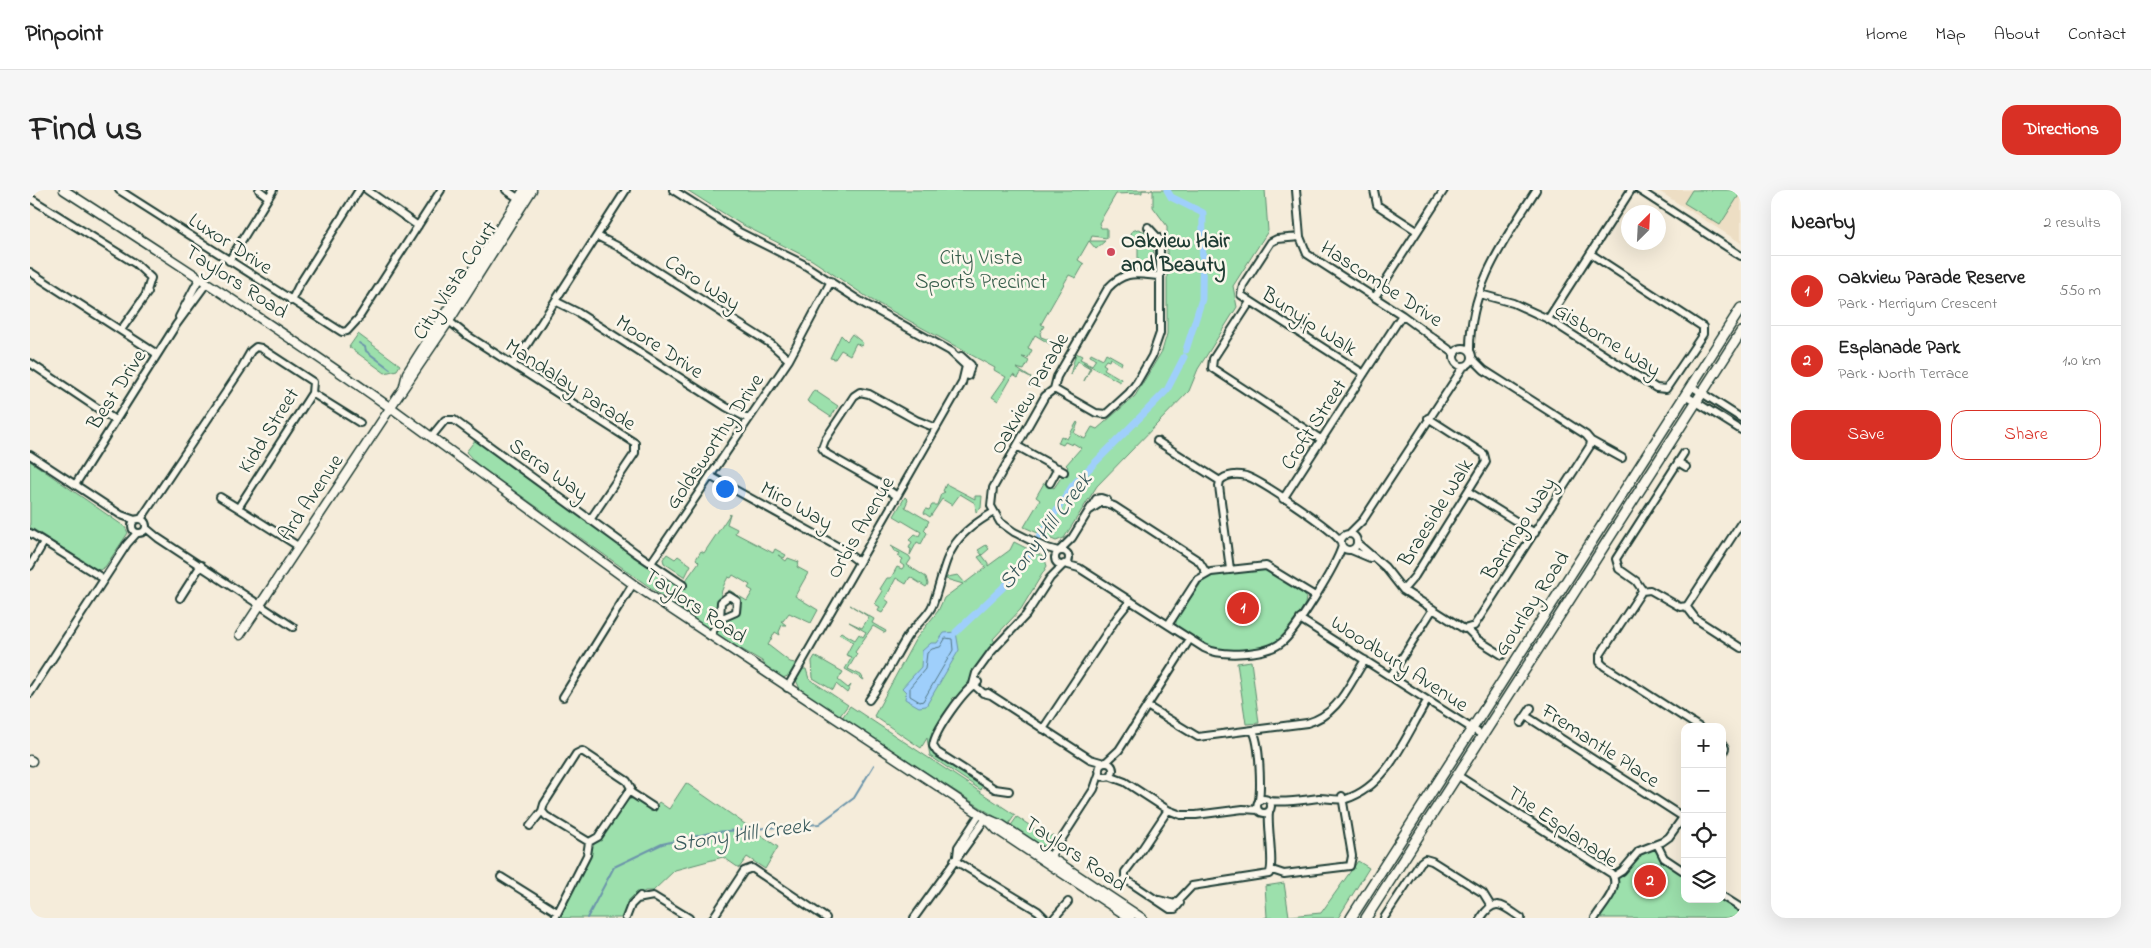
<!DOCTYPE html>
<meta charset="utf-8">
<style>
body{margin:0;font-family:"Indie Flower",sans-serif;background:#f6f6f6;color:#222}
.controls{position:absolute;right:15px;bottom:15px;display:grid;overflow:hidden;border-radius:10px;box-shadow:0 5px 20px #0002}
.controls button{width:45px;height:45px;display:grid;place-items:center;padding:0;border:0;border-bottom:1px solid #e0e0e0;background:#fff;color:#222;font:25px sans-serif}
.compass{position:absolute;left:1591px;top:15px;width:45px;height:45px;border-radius:50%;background:#fff;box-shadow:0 5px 20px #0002;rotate:24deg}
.you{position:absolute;left:694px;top:298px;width:18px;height:18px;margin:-12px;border:4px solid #fff;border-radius:50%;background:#1a73e8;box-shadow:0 0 0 8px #1a73e833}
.badge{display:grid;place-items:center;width:32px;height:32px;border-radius:50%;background:#d93025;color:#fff;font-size:16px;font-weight:700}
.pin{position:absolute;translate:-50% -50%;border:2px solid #fff;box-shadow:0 1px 5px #0006}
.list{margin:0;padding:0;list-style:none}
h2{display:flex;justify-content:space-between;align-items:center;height:65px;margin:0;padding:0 20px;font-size:21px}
h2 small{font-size:16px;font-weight:400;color:#767676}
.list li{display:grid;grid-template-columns:32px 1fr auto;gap:15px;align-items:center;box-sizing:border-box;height:70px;padding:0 20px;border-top:1px solid #e0e0e0}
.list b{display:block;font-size:19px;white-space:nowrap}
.list p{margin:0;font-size:16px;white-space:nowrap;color:#767676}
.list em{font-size:16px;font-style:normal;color:#767676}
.actions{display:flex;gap:10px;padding:15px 20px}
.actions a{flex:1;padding:11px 0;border:1px solid #d93025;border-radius:15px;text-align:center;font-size:18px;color:#d93025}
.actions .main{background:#d93025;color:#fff}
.icon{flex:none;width:28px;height:28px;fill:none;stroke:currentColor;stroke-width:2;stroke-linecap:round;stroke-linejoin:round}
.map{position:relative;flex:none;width:1711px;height:728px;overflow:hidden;border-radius:15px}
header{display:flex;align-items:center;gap:30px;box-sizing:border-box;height:70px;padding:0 25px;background:#fff;border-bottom:1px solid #e0e0e0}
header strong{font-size:24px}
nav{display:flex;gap:28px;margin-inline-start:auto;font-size:18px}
.intro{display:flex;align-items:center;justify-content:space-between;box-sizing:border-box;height:120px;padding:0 30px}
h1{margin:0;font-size:35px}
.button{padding:12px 22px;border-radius:15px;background:#d93025;color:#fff;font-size:18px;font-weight:700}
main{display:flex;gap:30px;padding:0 30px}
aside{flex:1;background:#fff;border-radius:15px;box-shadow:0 5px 20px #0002}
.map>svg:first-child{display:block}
</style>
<header>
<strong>Pinpoint</strong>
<nav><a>Home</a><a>Map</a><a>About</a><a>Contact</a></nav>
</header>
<div class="intro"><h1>Find us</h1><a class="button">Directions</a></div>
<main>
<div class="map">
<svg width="1711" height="728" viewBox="0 0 1711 728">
<rect width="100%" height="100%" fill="#f5ecda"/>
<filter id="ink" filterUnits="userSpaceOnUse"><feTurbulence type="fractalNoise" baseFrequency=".02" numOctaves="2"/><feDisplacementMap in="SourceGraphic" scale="10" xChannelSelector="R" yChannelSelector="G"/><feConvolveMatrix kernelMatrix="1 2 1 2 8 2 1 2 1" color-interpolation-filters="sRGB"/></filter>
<g filter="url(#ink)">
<path fill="#eddec4" d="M1627 0H1711V53Z"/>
<path fill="#9ce0ac" stroke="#5e8e70" d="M657 0H1235L1238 41 1203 96 1207 117 1168 179 1159 201 1067 296 1034 348 1026 351 994 337 1010 310 1006 307 1014 293 1024 298 1038 277 1036 275 1051 258 1043 253 1042 255 1035 252 1033 255 1028 253 1031 246 1037 249 1047 232 1048 233 1044 243 1055 249 1062 237 1067 239 1105 206 1132 161 1137 144V36L1123 17V0H1112V3L1086 4 1069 33 1071 38H1077V48L1062 46 1060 51H1075L1066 59 1059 51 1048 70 1054 74 1046 88 1039 85 1011 134 1014 136 1010 143 1011 147 1022 151 1020 154 1005 145 998 158 1002 160 998 168 992 167 999 171 994 180 986 178 1004 190 991 183 988 188 983 185 968 211 962 207 976 187 964 180 965 178 840 109 782 70 709 33Z
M1662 0H1711V2L1690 35 1654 13Z
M1108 39 1123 45 1124 71 1120 74H1108V51L1099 50 1102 41Z
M328 144 370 175 367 180 355 183 319 157Z
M822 144 833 153 831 156 826 153 820 165 811 160 805 169 800 168 811 145 817 151Z
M1046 163 1052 166 1050 169 1062 175 1066 169 1060 166 1061 163 1073 169 1076 163 1092 172 1091 175 1080 168 1079 171 1076 170 1073 174 1076 176 1074 179 1091 189 1090 192 1053 172 1061 178 1054 191 1060 178 1048 171 1040 185Z
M784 200 808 216 801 227 777 211Z
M446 249 651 397 669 372 666 369 671 361 674 363 700 324 697 334 707 339 705 343 743 363 745 359 756 365 754 368 748 365 756 371 758 368 769 372 767 377 778 383 765 406 788 420 781 433 759 423 753 431H751L756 435H752L749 442 750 445 745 442 738 455 760 472 765 473V478L760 485 753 488 738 479 732 471 685 444 693 430 710 422 709 414 697 404 699 400 717 411 723 401 718 398 720 395 703 385 701 388 698 387C687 405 690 423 680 440L448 275 436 262Z
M0 271 95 337 98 343 75 377 70 380 64 378 0 337Z
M916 294 945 309V306H952L951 318 946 322 945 313 930 304 922 315 912 309 900 327 894 323 896 319 899 320 902 315H907L911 304 915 302 913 301Z
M875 307 878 310 875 317 899 331 894 340 897 343 891 354 887 352 880 365 881 359 879 358 882 352 879 350 885 344 889 346 891 342 864 326Z
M984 352 1014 367 1017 376 991 419 963 449 965 452 928 508 924 507 922 509 925 512 905 543 901 542 904 545 900 552 901 559 953 595 951 600 900 566 897 548 891 558 844 526 885 450 908 421 914 408 933 394 916 389 917 387 928 385 935 393 956 377 948 367 952 365 948 360 956 355 959 359 952 365 958 373V376L980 360Z
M861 356 879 366 881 369 877 375 896 387 898 394 896 397 880 387 876 394 866 388 855 409 859 412 852 423 848 421 850 417 845 414 853 401 850 399 857 388H861L867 377 872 379 874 376 870 373 873 369 868 366 870 363 864 361Z
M637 364 645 369 648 366 661 375 655 387 634 373 633 369Z
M1234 379 1269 400 1276 407 1275 414 1256 445 1239 456 1192 462 1178 458 1146 438V429L1174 389 1186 384Z
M820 415 844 429 842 433 856 441 855 443 843 436 825 462 827 464 818 479 831 485 834 490 815 479 822 467 816 465 823 452 809 444 811 442 825 450 829 444 833 447 836 442 819 432 832 438 839 427Z
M785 466 813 482 808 490 818 498 821 495 817 503 806 494 803 500 783 488 782 471Z
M1221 471 1229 533 1216 534 1207 473Z
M773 479H776L779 489 818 515 809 527 770 499 766 490Z
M820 516 985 625 978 635 812 528Z
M656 593 748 657 735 679 717 667 709 678 693 667 645 680 623 701H615L601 710 593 728H528L562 657 597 610 605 608 623 620 629 612 639 619Z
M987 627 1017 647 1024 645 1028 649 1017 660 980 637Z
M1627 654 1630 663 1655 682V709H1692L1711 718V728H1566L1581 707 1585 689 1610 663Z
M1328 671 1339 678 1308 728H1234L1237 727 1235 696 1254 693 1259 726 1291 723Z"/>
<path fill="#9fcffb" stroke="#6c95ab" d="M926 442 929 460 896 516 889 517 875 509 876 502 872 498 891 477 892 461 901 453H907L914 443Z"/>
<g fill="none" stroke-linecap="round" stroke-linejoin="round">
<path stroke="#527784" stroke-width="1" d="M916 448 922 449 923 460 893 511 890 512 880 506V497L895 479 897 463 902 459 910 457Z"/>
<path stroke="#6c95ab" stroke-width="2" d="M329 153 335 157 336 161 360 179
M557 728 584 677 632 654 685 642 789 634 824 608 844 575"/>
<path stroke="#9fcffb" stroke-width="7" d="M1137 0 1141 7 1173 23 1172 109 1156 160
M926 442 984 387 1043 295 1137 200 1154 167"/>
<defs>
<path id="minor" d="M89 0 312 142 317 141 328 129 411 0
M229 0 238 7
M337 0 388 36
M476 0 491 10
M643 0 709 42 773 74 833 113 922 162
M1266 0 1270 47 1277 64 1372 125 1425 164
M1344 0 1347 15 1387 41
M1609 0 1711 66
M0 8 106 74 121 88 116 104
M567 46 587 56 741 154 759 170
M1270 47 1247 49 1241 52 1213 95 1211 105 1334 184
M199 71 243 0
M0 82 127 164
M1450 104 1483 113 1518 129 1626 198 1636 199 1673 144V137L1561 64
M1345 107 1414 0
M261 111 269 95 329 0
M525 111 547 122 696 217 719 229
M1220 112 1183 169 1182 178 1292 250
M149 127 169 89
M1518 129 1601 0
M419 131 435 144 605 253V263L560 330
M91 140 118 102
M1424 167a9 9 0 1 1 18 0a9 9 0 1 1-18 0Z
M1440 161C1439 98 1474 51 1506 0
M931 166 941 175 938 186
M0 173 85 230
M482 174 497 155 596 0
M213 175 221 161 226 157 231 158 283 192 282 203 208 318 268 356
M1661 196 1711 228
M1024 199 1066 223 1076 224 1099 203 1107 192 1122 166 1130 143V50L1118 37
M282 203 330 233
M1655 205 1711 240
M401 247 415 230H424L606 363 653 395
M1127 251 1190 291
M1561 251 1592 268
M987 256 1034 282
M0 265 91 325 105 330
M1648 272 1656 277
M680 286 812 359 829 372
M1020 293 1028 278
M45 295 146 135 176 94
M1439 302 1505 343
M867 306 848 293 797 264 792 258 795 250 824 206 830 202 839 204 886 230 906 238
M190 307 208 318
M1253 309 1372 125
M1060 320 1072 312 1084 316 1169 371 1177 384
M102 336a7 7 0 1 1 14 0a7 7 0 1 1-14 0Z
M111 329 216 172
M116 338 128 348 263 437
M0 343 74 389
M1311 352a8 8 0 1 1 16 0a8 8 0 1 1-16 0Z
M1319 344 1333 330 1434 176
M1327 353 1355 377 1373 400 1434 439 1444 436 1560 256 1561 251 1556 245 1454 180 1442 168
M1321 360 1340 368
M1028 361 1014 357 984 342 970 332 961 316 963 298 1015 206 1024 199 1027 187 1078 98C1095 80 1106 84 1129 86
M1029 361 1042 348 1066 309 1071 308 1077 310
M1025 368a7 7 0 1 1 14 0a7 7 0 1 1-14 0Z
M621 373 759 170 801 91
M1035 374 1049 378 1174 458C1191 467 1235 465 1251 453 1265 443 1307 374 1312 356
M0 376 14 352
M1200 379 1189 296 1190 291C1196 284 1208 284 1216 286 1231 291 1303 339 1311 352
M1373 400 1385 386 1456 272 1454 264 1398 228
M1613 401 1606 391 1589 379 1586 369 1654 263
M150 408 171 375
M1656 416 1666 429 1711 458
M1270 429 1452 545
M1138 435 1167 390 1181 382 1236 376 1285 406
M1438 440 1448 450 1472 465
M680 446 690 429 691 412 699 406 707 411 706 422 690 429
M1360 487 1403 419
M948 492C934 499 904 542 903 556L907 562 965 599 979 601
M757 498 932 193 936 176 920 161
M0 503 97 354 107 343
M958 503 1060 569 1074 573
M961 505 953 503 943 494 946 483 962 461 996 425 1020 388 1034 374
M533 507 603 394
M839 510C854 490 864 468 877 447 884 436 899 426 903 414 919 366 915 350 964 322
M1117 516 1168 547 1277 533C1308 525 1318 496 1335 470
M1496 526 1653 627
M1491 533 1501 518
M1669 537 1574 476 1570 472V465L1612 401 1620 400 1650 417 1657 416 1711 333
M1013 539 1088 426 1100 411
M1223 541C1230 552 1231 597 1229 610
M1692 553 1695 558 1692 566
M552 561 597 591 601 598 568 647 559 652 516 626 512 621 514 614 546 564Z
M1069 580a7 7 0 1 1 14 0a7 7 0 1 1-14 0Z
M1075 573 1089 560 1160 449
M1427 585 1582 684C1591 698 1572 716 1565 728
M1079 586 1095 592 1138 620 1151 625H1166L1213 619 1228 620
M600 602 623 617
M1227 616a7 7 0 1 1 14 0a7 7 0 1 1-14 0Z
M1239 611C1257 613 1272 610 1289 608 1298 608 1307 611 1316 609 1358 596 1376 545 1397 511
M500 636 512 621
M1627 654 1634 668 1655 682
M927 666 928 657 950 624
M1107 666 1095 682V689L1140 719H1145L1150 713
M1020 667 1064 599 1070 582
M1106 668 1138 620
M924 670 1008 721 1015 728
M1242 680 1254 684 1320 676 1322 666 1312 606
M1584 686 1592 681 1609 661 1632 652 1639 647 1654 626
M471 687 527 722
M1692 706 1711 718
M607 709 623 706 659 728
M1129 710 1145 714 1162 696 1239 684C1245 676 1237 636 1239 622
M525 728 557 665 559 652
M596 728 601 715 610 706
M683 728 714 681 722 678 796 728
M884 728 956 628
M1024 728 1038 712
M1354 728 1391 672 1395 669 1402 671 1453 703 1461 716
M1451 728C1465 706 1473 716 1491 728"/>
<path id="tertiary" d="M34 0C143 70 252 141 358 216
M374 196 377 183 494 0
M362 215 419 131 502 0
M363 219 603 394 956 628 967 640 1100 728
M210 445 359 220
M0 570 2 571
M960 630 972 635 1112 728"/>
<path id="secondary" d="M1321 728 1711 118
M1336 728 1711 142"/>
</defs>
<use href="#minor" stroke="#1f3d34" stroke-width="10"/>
<use href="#tertiary" stroke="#1f3d34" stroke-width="11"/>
<use href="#secondary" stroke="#1f3d34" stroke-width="12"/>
<use href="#minor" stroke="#fbf7ec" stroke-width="6"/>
<use href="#tertiary" stroke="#fbf7ec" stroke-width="8"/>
<use href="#secondary" stroke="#fbf7ec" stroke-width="9"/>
</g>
</g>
<circle fill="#d1495b" stroke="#fbf7ec" stroke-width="2" cx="1081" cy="62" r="5"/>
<g text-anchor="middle" stroke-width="5" stroke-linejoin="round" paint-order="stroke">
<g font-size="21" font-weight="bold" fill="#1f3d34" stroke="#fbf7ec" text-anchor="start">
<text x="1091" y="57">Oakview Hair<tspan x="1091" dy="24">and Beauty</tspan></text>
</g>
<g font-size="21" fill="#1f3d34" stroke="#fbf7ec">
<text transform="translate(201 53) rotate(33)" y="7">Luxor Drive</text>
<text transform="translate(424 90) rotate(-57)" y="7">City Vista Court</text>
<text transform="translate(207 91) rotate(33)" y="7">Taylors Road</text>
<text transform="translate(673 92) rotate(33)" y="7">Caro Way</text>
<text transform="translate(1352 93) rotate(33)" y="7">Hascombe Drive</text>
<text transform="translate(1280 131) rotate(33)" y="7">Bunyip Walk</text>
<text transform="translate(1578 149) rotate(32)" y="7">Gisborne Way</text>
<text transform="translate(630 156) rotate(33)" y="7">Moore Drive</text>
<text transform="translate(541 194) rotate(33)" y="7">Mandalay Parade</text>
<text transform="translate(86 199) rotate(-57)" y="7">Best Drive</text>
<text transform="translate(999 203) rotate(-60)" y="7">Oakview Parade</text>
<text transform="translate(1283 234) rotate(-57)" y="7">Croft Street</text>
<text transform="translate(238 240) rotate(-58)" y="7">Kidd Street</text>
<text transform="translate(684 251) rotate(-56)" y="7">Goldsworthy Drive</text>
<text transform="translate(519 279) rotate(36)" y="7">Serra Way</text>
<text transform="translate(280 307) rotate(-56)" y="7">Ard Avenue</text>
<text transform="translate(767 315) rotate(29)" y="7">Miro Way</text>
<text transform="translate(1405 322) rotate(-58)" y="7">Braeside Walk</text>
<text transform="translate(830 337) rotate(-60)" y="7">Orbis Avenue</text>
<text transform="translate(1488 338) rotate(-57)" y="7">Barringo Way</text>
<text transform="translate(1501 413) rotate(-57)" y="7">Gourlay Road</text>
<text transform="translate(666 415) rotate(34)" y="7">Taylors Road</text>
<text transform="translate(1370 473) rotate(33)" y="7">Woodbury Avenue</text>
<text transform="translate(1571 555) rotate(33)" y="7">Fremantle Place</text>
<text transform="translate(1533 636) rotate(34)" y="7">The Esplanade</text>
<text transform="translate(1046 663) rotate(34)" y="7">Taylors Road</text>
</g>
<g font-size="21" fill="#385e4c" stroke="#fbf7ec">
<text x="951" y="74">City Vista<tspan x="951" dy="24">Sports Precinct</tspan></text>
</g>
<g font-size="22" font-style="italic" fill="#395a5c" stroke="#fbf7ec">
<text transform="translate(1014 340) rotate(-53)" y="8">Stony Hill Creek</text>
<text transform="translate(711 643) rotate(-8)" y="8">Stony Hill Creek</text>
</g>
</g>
</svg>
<div class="controls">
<button>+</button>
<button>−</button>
<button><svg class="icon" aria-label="locate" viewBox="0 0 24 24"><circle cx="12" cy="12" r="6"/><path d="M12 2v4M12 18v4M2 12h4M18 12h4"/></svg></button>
<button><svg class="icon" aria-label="layers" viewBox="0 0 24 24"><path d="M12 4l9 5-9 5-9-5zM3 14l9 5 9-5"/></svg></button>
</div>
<svg class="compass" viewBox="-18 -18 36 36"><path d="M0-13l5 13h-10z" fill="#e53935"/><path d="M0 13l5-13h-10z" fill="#767676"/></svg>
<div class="you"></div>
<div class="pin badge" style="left:1213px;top:418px">1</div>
<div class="pin badge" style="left:1620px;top:691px">2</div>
</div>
<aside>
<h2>Nearby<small>2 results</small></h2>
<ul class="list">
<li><span class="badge">1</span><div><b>Oakview Parade Reserve</b><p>Park · Merrigum Crescent</p></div><em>550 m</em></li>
<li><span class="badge">2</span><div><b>Esplanade Park</b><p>Park · North Terrace</p></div><em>1.0 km</em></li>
</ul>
<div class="actions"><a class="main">Save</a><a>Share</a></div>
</aside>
</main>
